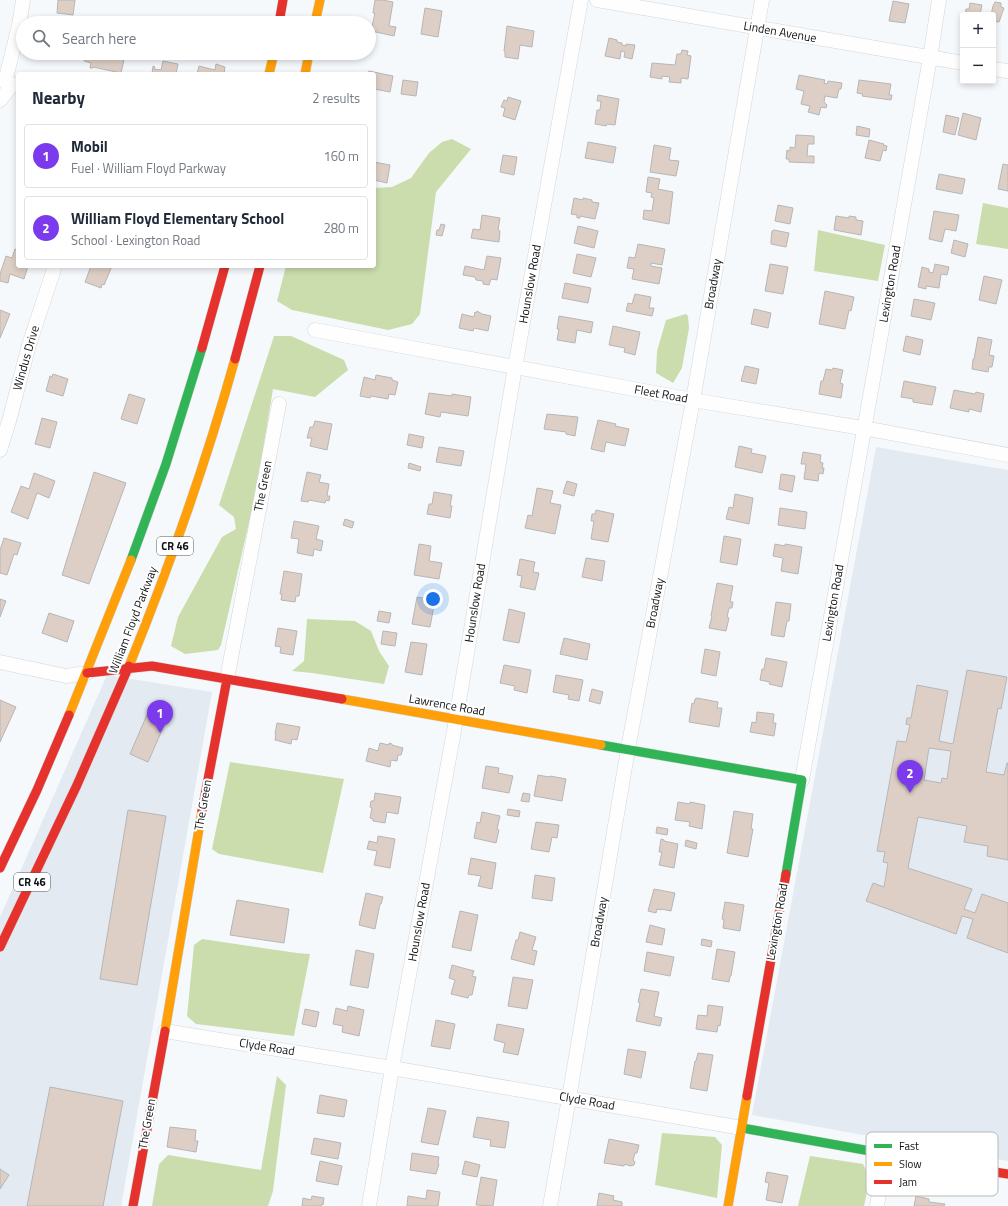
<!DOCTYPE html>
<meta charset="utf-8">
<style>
body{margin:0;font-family:"Titillium Web",sans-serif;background:#f2f2f3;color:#1f2937}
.controls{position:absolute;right:12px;top:12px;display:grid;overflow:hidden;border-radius:4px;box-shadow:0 2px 6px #0003}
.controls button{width:36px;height:36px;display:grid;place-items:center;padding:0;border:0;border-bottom:1px solid #e0e1e3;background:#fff;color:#1f2937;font:20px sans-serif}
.you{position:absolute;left:433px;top:599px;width:14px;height:14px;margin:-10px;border:3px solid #fff;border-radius:50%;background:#1a73e8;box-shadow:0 0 0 6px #1a73e833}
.badge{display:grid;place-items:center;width:26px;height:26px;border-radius:50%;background:#7c3aed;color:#fff;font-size:13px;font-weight:700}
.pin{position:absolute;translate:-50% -33px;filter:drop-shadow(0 1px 2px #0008)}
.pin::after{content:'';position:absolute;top:21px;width:14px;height:12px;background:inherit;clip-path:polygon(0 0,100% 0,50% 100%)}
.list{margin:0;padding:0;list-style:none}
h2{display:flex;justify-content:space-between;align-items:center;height:52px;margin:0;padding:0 16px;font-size:17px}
h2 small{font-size:13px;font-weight:400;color:#747a83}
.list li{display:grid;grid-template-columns:26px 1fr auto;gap:12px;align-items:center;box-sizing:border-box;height:64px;margin:0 8px 8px;padding:0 8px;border:1px solid #e0e1e3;border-radius:4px}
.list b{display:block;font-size:15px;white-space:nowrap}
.list p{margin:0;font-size:13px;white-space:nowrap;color:#747a83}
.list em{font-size:13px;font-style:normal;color:#747a83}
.icon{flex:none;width:22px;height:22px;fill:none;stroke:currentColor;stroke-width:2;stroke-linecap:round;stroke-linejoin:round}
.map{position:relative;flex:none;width:1008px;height:1206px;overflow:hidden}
.search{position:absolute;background:#fff;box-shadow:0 2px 6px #0003;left:16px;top:16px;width:360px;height:44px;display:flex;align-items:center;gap:10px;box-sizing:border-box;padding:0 14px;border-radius:22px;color:#747a83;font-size:15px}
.panel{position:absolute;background:#fff;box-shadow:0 2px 6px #0003;left:16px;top:72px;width:360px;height:196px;border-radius:4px}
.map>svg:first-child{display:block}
</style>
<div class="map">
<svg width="1008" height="1206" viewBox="0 0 1008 1206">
<rect width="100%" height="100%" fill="#f6f9fc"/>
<path fill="#e3eaf2" d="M876 447 1008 470V1161L752 1115Z
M107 675 212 692 121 1206H0V917Z"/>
<path fill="#cbdcad" d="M452 139 471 149 436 192 420 314 412 324 388 330 292 310 277 301 286 266H374V188L392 187 411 178 429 153 442 142Z
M983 203 1008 208V249L976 244Z
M818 230 885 245 878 281 814 271Z
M686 314 688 316 689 328 682 368 673 383 656 373 657 351 666 320Z
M274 336H291L344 360 348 370 315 397 273 389 256 492 221 645 218 650 185 654 171 646 178 617 222 537 236 529 234 517 219 505Z
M307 619 355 621 371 631 379 651 389 666 384 684 312 673 292 671 304 661Z
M230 762 344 779 323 873 219 854 212 849Z
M202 939 297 953 310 954 294 1036 196 1024 187 1016 194 945Z
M277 1076 286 1085 273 1191 268 1206H152L159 1164 168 1155 261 1170Z
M662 1133 715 1137 722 1145 717 1198 655 1185Z
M810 1156 863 1164 870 1178 864 1206H798Z"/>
<path fill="#decfc6" stroke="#b6b6b7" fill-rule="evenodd" d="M58 0H75L73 15 57 13Z
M375 0H382L393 2 389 26 396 27 394 36 371 31 375 13H373Z
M893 1 909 4 905 23 889 21Z
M995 2 1001 3V7L1004 8 999 22 993 21V15H991L993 6Z
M970 3 982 5 980 15H965L966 9H969Z
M425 8 442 11 438 37 421 34Z
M507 26 534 31 532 47 520 45 518 59 505 57V51H504Z
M609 38 617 40V42L622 43V45L626 46V44L635 45 632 59 624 57 625 52 621 51 620 59 605 56Z
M682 50 688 51 687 55 691 56 688 79 681 78V83L669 82 670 77 662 76V79L650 77 652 63 675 65 677 54H681Z
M42 53H60L59 59 41 55Z
M86 53H113L125 55 121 73 93 67V68H90L91 63 84 61Z
M163 61 178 64 176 74H152L153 66 155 67 154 69 161 70Z
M216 64 225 67 224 74H197L199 66 215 70Z
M369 71 393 76 390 92 374 89V74H368Z
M799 75 825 80 824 83 827 84 828 81 842 83 841 89H839L837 98 825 96 824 102 827 105 826 108 821 107 819 115 808 112 810 106 801 104 804 91 796 89Z
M403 80 418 82 416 96 401 94Z
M859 80 891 84 889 95H892L891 100 862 96 863 94 857 93Z
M598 95 619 99 615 125 607 124 606 126 595 124 597 110H600L601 101H597Z
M508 97 521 101 515 120 503 116 505 108 501 107 504 100 507 101Z
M963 113 981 118 976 140 958 135Z
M946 115 959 118 955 135 943 132Z
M857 126 870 129 869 137 856 135Z
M796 135 814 136V144H808L807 156H814V163L789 162V159H786L787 150 790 151V147L795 148Z
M869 140 884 144 883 145 887 146 886 151 883 150 880 161 865 158Z
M588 142 616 147 613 163 585 158Z
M654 145 671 148 669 160 679 161 676 176 650 172Z
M503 155 517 157 514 175 500 172Z
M374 162 390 165 387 183 374 180Z
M1003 164 1008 165V191L998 189Z
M939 174 965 179 962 194 936 189Z
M648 177 660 179 658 189 673 192 669 224 643 219 644 210 652 211 654 198 651 197 652 193 646 192Z
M574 198 583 200V198L592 200V202L599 203 595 219 580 216V218H577V215L571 214Z
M778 205 793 208 790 224 775 221Z
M934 211 959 215 956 231 945 229 942 242 929 239Z
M482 215 500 218 498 230 500 231 499 242 471 238 473 229 480 230Z
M836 216 849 218V216L856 217V220L863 221 861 235 834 230Z
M441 224 445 225 442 236 436 235 437 230H439Z
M578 226 598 231 594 248 574 243Z
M774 230 789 233 786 247 771 244V240L772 231Z
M954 240 968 244 965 257 951 253Z
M638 244 665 249 662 265 651 263V266L662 268 659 284 632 279 634 269 627 268 629 257 635 258Z
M15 249 18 250V266H28L24 279 10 274 8 283 0 281V274L6 256 12 258Z
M577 254 596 258 591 277 573 273Z
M487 256 501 258 497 280 491 279 489 285 483 284V281L476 280 475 277 463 275 465 266 484 270Z
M770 264 788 267 783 294 765 291Z
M935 264 949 267 947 275 941 274 939 288 926 286V289L918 287 922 267 929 269V272L933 273Z
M91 266H112L104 285 102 284 101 288 85 282Z
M984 276 1002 280 996 304 979 300Z
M565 283 591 288 588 303 562 298Z
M825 291 854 297 851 311 849 310 845 329 819 324Z
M635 294 651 297 649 308H654L652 316 626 311 628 303 632 304Z
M914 299 935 303 931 320 911 316Z
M754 309 771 313 768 328 751 324Z
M0 310 10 314 0 338Z
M477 311 482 314 491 316 488 331 474 328 473 331 459 328 462 314 474 317 475 312 476 313Z
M559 316 593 322 591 333 577 330 575 343 557 340 559 329H557Z
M613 326 640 332 635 355 624 352 625 348 609 345Z
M906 336 923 340 920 355 903 351Z
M978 337 992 340 989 355 994 356 992 367H989L988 372 972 369 973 359H974Z
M745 366 759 369 756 384 741 381Z
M833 368 843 370 840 383 843 384 841 398 819 394 821 381H823L826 369 832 370Z
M53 374 68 379 63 396 46 391 50 376 52 377Z
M376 375 392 378V380L398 382 395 395 389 394 388 399 371 396 370 398 360 396 364 377 375 380Z
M904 381 936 387 932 405 913 402V399L901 397Z
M954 390 975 394 976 392 984 394 981 412 969 409V412L950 408Z
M429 393 452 396V394L471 397 468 416 441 412 440 417 425 414Z
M129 394 145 399 137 424 121 419Z
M547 414 578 417 575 436 566 434V432L544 429Z
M42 418 57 422 50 448 35 444Z
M598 420 616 424 615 426 629 429 625 446 606 442 604 452 591 449Z
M315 421 332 424 327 450 310 446 312 438H307L310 427H313Z
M409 434 424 437 422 448 407 445Z
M739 446 752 449 751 453 766 456 762 473 735 467Z
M439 447 464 451 461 466 436 462Z
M803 452 821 455 820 462 823 463 822 468H824L823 474 819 473 818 481 804 479 806 464H801Z
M409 463 421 467 420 471 408 468Z
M94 472 126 483 89 584 62 575Z
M307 472 321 475 319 482 329 484 327 496H330L329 501 326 500 325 503 309 500 308 502 301 501Z
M34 473 55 481 49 498 37 493 28 519 11 512 21 486 29 489Z
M781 474 795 476 792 492 779 489Z
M567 481 577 484 574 496 563 493Z
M537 488 553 491 550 503 561 505 555 534 525 528 528 515 532 516Z
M434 492 452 495 450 506H452L450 518 427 514 429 504H432Z
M735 494 753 498 749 524 726 519 729 507 733 508Z
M780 508 807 512 805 529 778 525Z
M596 510 614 514 608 542 591 539 594 521H591L592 514H595Z
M345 519 354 522 352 528 343 525Z
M294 521 319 526 316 539 323 541 321 551 314 549 313 556 297 553 299 539 291 538Z
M724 536 741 539 737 565 720 562Z
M4 538 21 543 17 555 14 554 7 575 0 573V550Z
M419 544 431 546 429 561 442 563 439 579 414 575Z
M775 544 785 546V544L802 547 798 574 781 571 783 558 773 556Z
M586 558 605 561 602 581 582 577Z
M520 559 535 562 533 572 539 573 535 590 520 587 522 576 517 575Z
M284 571 302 574 299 596H296L295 602 281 600 282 594H280Z
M717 583 733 586 730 602H733L732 608H729L727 617 729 618 726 631 709 628 712 616H711Z
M417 597 435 600 430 627 412 624Z
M0 599 6 601 0 617Z
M776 602 791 604 789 621H787L784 637 771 635Z
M509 609 525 613 519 643 503 640Z
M379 611 391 613 389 623 377 621Z
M49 613 74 621 67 642 42 633Z
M278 628 297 631 293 655 280 653 281 647 275 646Z
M383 631 397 633 395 646 381 644Z
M564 638 590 644 587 660 560 654Z
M411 642 427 644 422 675 405 672Z
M705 649 720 652 716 676 701 673Z
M766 658 787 662 782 687 769 684 770 682 760 680 762 669H764Z
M504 665 531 670 527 693 514 690 515 686 500 683Z
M967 670 1007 677 1001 709 998 708 986 772 1004 775 1007 763H1008V860L987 856 988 846 964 842 967 826 918 817 908 868 972 889 964 909 975 913 982 894 1008 903V953L967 938 973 919 962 916 956 934 866 901 873 883 884 887 888 863 883 862 885 852 877 851 897 741 906 742 910 725 906 724 907 718H911L917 685 948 691 939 741 953 744ZM929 748 951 751 947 779 942 778 941 783 924 780Z
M556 675 583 680 579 701 568 699 569 695 553 692Z
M592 689 603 692 600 704 589 701Z
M697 698 718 702 717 708H722L719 727 689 722 692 703 694 704 695 699Z
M0 700 16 707 0 742Z
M152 703 170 712 148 762 130 754Z
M757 712 774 714 773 723H776L774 736 750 732 752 722 756 723Z
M277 723 300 727 297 740 292 739 291 744 275 740 276 734H275Z
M380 743 389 745V743L392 744V745L403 748 401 755H398L397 761 391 760 390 767 366 761 369 748 378 751Z
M486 766 499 768 498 773 513 776 509 793 482 788Z
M538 775 549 777 550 776 566 779 562 801 534 796Z
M375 793 401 797 398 814 387 812 385 823 373 821V819L370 818 372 808 370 807 371 801H374Z
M523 793 530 794 529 802 521 801Z
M678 802 690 804V802L705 805 702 829 689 826 690 822 675 820Z
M508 809 520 811 519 817 507 815Z
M128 810 166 816 137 985 100 979Z
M734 811 753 814 751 829H753L748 857 727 853Z
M482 812 500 816 497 829 499 830 496 843 474 838 477 822 480 823Z
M536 822 559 825 557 838 552 837 549 852 531 849Z
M657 827 668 829 667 835 656 833Z
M378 836 395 839 390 868 374 865 377 851 367 849 369 841 377 843Z
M661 839 664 840V841L678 844 674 868 659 865 662 852H659Z
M686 840 697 843 696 849 685 846Z
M471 858 496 863 492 889 478 886 481 876 468 874Z
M535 875 555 878 552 901 532 898Z
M654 889 675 893 671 911 661 909V910L657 909 656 913 648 911Z
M366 893 383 897 381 904H380L375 929 359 925Z
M237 900 289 909 284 943 230 935Z
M725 902 744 905 740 931 723 928 724 920 722 919Z
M460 911 478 915 471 951 452 947Z
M650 925 665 929 662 945 646 942Z
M520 932 536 937 532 950 537 951 534 965 511 959 516 940H518Z
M702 939 712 941 711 947 701 945Z
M717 949 735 952 731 976H730L729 982 712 979Z
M356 950 374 954 368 988 350 985Z
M647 952 674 957 670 976 644 971Z
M452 965 474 971 472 976 476 977 472 995H469L468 998 451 994 455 980 449 978Z
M513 977 533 980 527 1009 508 1006Z
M641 989 659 992 654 1016 662 1018 660 1026 636 1021 640 1003 638 1002Z
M708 1005 723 1007 720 1026 718 1025 717 1032 696 1029 698 1015 707 1016Z
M348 1006 364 1010 359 1036 342 1032 343 1026 333 1024 336 1008 347 1011Z
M305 1009 319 1012 316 1027 302 1024Z
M436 1020 455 1024 450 1049 431 1046Z
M497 1024 524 1029 518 1055 503 1052 505 1043 494 1040Z
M628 1049 646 1052 641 1078 624 1074Z
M698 1053 713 1055 707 1091 690 1088 695 1061H696Z
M50 1087 123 1101 103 1206H27Z
M320 1095 347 1100 344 1117 317 1113Z
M428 1108 446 1111 438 1145 421 1142Z
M477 1117 509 1122 505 1148 490 1146 491 1140 473 1137Z
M170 1127 196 1130 195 1141H198L196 1152 167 1147Z
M314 1138 341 1143 338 1159 311 1154Z
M609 1139 639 1145 637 1153H635L633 1160 635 1162 634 1165 630 1166 625 1164 624 1166 604 1163Z
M412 1153 439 1157 438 1163 439 1164 436 1174 410 1170Z
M320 1161 342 1166 338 1185 316 1181Z
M465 1161 480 1165 477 1177 462 1174Z
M0 1169 9 1175 0 1189Z
M767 1172 788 1176 782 1203 766 1200 769 1183 765 1182Z
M481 1177 497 1180 493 1206 476 1205Z
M427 1190 440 1192 438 1206H407L408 1196 426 1199Z
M599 1193 614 1196 613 1200 622 1202V1206H597Z
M312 1196 324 1198 323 1205 322 1204 321 1206H302L303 1198 311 1200Z
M916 1196 929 1199V1202L945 1204 944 1206H914Z"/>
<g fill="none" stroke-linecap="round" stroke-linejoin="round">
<defs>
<path id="street" d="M597 0 963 63
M993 69 1008 71
M5 82 19 25 23 0
M0 100 13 84
M315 330 693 400 880 431 1008 455
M0 450 9 421 29 345 55 266
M0 662 66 676 87 673
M227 679 279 404
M802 780 930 58 939 0
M165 1031 392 1068 742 1128
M369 1206 392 1068 454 731 515 367 581 0
M550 1206 569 1098 628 749 693 400 762 0
M877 1206 885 1154"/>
<path id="fast" d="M131 560 166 464 202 348
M601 745 802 780 786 874
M742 1128 926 1161"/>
<path id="slow" d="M315 23 320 0
M269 74 274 53
M305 74 309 53
M129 666C170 565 206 463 235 359
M342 699 601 745
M69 715 131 560
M165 1031 202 811
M728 1206 747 1096"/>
<path id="jam" d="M279 23 283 0
M202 348 225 266
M235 359 260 266
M87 673 152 666 342 699
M202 811 227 679
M0 868 37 790 69 715
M0 947 77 785 129 666
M747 1096 786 874
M926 1161 1008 1174
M133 1206 165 1031"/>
</defs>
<use href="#street" stroke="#d3d5d8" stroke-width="15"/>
<use href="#fast" stroke="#d3d5d8" stroke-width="10"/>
<use href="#slow" stroke="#d3d5d8" stroke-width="10"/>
<use href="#jam" stroke="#d3d5d8" stroke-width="10"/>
<use href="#street" stroke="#fefeff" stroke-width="14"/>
<use href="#fast" stroke="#30b455" stroke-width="9"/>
<use href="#slow" stroke="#ff9f0a" stroke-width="9"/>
<use href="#jam" stroke="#e5322d" stroke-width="9"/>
</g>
<g text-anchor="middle" stroke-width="4" stroke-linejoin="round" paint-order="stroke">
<g fill="#fff" stroke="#57585a" stroke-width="1">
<rect x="157" y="537" width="36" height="18" rx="3"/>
<rect x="14" y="873" width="36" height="18" rx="3"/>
</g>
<g font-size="11" font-weight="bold" fill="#0f1113">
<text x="175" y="550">CR 46</text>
<text x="32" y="886">CR 46</text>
</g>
<g font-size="12" fill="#0f1113" stroke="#fff">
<text transform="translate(780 32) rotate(10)" y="4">Linden Avenue</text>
<text transform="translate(530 284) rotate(-80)" y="4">Hounslow Road</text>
<text transform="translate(713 284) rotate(-80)" y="4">Broadway</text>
<text transform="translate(890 284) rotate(-80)" y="4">Lexington Road</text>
<text transform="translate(26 358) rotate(-74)" y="4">Windus Drive</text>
<text transform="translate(661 394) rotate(10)" y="4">Fleet Road</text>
<text transform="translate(263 486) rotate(-79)" y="4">The Green</text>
<text transform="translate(475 603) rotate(-81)" y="4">Hounslow Road</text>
<text transform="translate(655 603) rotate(-79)" y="4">Broadway</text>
<text transform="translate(833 603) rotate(-80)" y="4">Lexington Road</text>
<text transform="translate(133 620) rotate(-69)" y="4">William Floyd Parkway</text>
<text transform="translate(447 705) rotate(10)" y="4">Lawrence Road</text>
<text transform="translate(203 805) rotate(-80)" y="4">The Green</text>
<text transform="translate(419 922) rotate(-80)" y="4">Hounslow Road</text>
<text transform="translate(599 922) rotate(-80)" y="4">Broadway</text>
<text transform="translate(777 922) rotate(-80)" y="4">Lexington Road</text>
<text transform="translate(267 1047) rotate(9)" y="4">Clyde Road</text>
<text transform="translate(587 1101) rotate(10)" y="4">Clyde Road</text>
<text transform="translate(147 1124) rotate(-80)" y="4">The Green</text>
</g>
</g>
<rect x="866" y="1132" width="132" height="64" rx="6" fill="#fff" stroke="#b7b8b8" stroke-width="1"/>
<rect x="874" y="1144" width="18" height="4" fill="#30b455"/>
<rect x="874" y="1162" width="18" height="4" fill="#ff9f0a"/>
<rect x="874" y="1180" width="18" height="4" fill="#e5322d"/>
<g font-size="11" fill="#0f1113">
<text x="899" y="1150">Fast</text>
<text x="899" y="1168">Slow</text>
<text x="899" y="1186">Jam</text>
</g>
</svg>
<div class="controls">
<button>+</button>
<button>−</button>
</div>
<div class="you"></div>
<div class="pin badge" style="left:160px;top:733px">1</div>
<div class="pin badge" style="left:910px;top:793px">2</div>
<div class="search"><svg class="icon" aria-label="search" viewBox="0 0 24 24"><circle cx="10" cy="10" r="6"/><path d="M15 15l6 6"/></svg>Search here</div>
<section class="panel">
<h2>Nearby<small>2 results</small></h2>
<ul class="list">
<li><span class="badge">1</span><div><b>Mobil</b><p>Fuel · William Floyd Parkway</p></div><em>160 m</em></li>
<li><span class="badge">2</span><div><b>William Floyd Elementary School</b><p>School · Lexington Road</p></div><em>280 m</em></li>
</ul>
</section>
</div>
